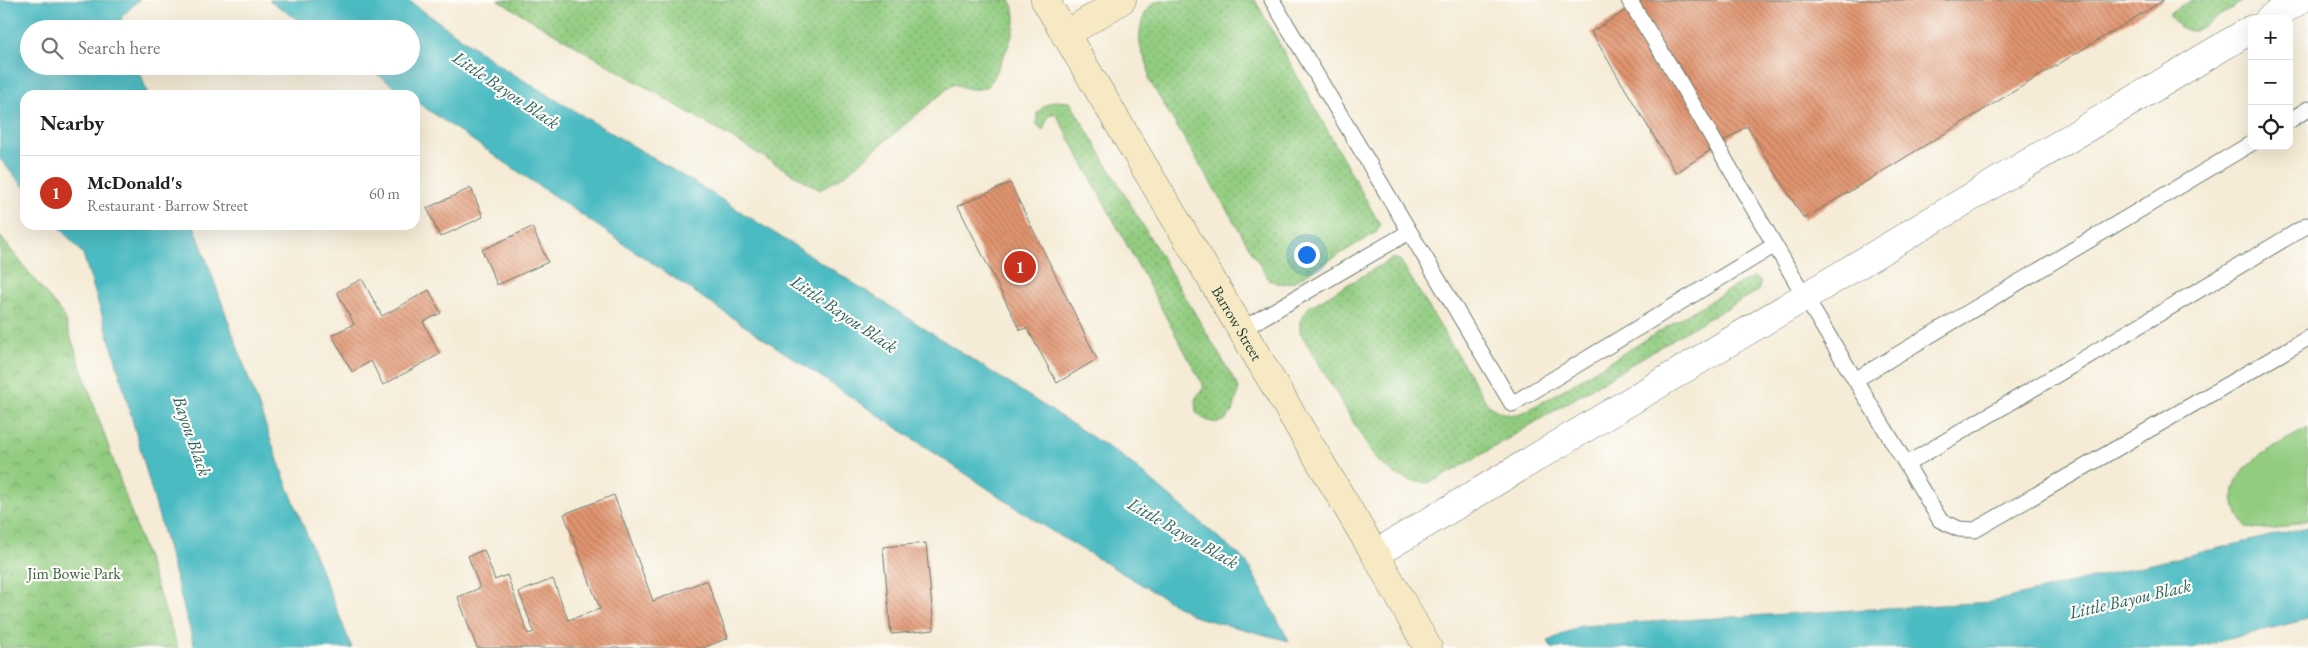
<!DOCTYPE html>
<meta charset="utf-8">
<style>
body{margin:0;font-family:"EB Garamond",serif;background:#f2f2f2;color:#202124}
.controls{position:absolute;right:15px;top:15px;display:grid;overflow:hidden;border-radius:10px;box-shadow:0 5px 20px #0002}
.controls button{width:45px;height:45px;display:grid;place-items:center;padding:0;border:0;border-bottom:1px solid #e0e0e0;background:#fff;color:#202124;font:25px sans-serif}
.you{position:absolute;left:1306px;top:254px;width:18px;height:18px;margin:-12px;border:4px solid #fff;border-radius:50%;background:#1a73e8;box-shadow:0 0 0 8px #1a73e833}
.badge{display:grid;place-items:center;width:32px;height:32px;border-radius:50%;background:#c8321e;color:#fff;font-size:16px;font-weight:700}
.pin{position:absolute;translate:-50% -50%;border:2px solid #fff;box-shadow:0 1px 5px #0006}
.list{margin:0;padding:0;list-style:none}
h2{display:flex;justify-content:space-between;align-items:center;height:65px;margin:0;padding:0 20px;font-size:21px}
h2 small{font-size:16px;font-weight:400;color:#757577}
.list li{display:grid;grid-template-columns:32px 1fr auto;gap:15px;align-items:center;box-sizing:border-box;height:75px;padding:0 20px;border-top:1px solid #e0e0e0}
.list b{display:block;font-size:19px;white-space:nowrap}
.list p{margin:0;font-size:16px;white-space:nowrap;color:#757577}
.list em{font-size:16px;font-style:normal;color:#757577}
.icon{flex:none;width:28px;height:28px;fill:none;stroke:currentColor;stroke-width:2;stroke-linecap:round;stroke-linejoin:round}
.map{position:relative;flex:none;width:2308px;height:648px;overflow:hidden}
.search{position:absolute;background:#fff;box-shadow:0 5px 20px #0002;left:20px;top:20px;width:400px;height:55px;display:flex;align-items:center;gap:12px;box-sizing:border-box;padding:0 18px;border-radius:28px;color:#757577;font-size:19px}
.panel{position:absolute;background:#fff;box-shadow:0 5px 20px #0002;left:20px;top:90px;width:400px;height:140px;border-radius:15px}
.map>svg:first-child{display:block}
</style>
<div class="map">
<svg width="2308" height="648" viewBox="0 0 2308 648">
<defs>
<pattern id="grass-dots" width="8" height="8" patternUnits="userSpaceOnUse" patternTransform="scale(1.25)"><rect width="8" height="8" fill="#92cc80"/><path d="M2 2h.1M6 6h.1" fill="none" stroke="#77a76a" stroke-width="1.8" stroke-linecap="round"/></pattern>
<pattern id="park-crowns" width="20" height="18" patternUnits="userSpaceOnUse" patternTransform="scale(1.25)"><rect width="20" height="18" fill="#92cc80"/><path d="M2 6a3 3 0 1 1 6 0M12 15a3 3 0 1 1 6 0" fill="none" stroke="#77a76a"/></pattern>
<pattern id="building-back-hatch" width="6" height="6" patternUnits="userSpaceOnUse" patternTransform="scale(1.25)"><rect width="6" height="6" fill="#e1946f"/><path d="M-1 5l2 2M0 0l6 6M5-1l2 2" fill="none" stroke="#b67a5c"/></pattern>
</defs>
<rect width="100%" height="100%" fill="#fdfcf7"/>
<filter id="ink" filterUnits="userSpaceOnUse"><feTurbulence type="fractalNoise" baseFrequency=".02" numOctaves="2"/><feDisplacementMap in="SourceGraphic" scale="10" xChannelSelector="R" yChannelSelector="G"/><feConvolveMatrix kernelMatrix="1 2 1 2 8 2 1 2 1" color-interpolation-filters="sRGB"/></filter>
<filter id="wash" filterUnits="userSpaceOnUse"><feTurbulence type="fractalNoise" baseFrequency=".0096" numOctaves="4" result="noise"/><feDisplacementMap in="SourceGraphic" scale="20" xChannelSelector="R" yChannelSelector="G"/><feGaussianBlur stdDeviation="1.12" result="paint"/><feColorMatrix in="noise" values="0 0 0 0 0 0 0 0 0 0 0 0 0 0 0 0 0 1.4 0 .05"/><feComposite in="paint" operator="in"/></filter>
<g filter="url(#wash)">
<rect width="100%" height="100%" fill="#f5ebd6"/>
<path fill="url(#grass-dots)" stroke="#58845a" d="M498 0H1010C1023 22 1008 45 999 66 996 73 993 82 987 86 978 93 963 87 953 84L846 174 820 190Z
M1158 0H1255L1380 225 1377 232 1293 282 1281 284 1269 280 1149 80C1149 75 1149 69 1147 64 1146 59 1142 55 1141 49 1137 32 1142 9 1158 0Z
M2192 0H2245L2195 31C2182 32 2176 23 2169 14Z
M1054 101 1070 102 1239 388C1237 396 1235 408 1230 415 1221 428 1204 422 1196 412L1195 399 1204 387 1056 114H1049L1043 130 1037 125V113L1044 106Z
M1393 258 1400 260 1488 405C1514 423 1522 412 1546 400L1733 287 1753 277 1761 281 1758 291 1693 327 1476 458 1430 483 1414 482 1395 474 1378 461 1367 445 1300 332V321L1309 307Z"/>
<path fill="url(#park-crowns)" stroke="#58845a" d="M0 236 63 315 178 648H0Z"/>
<path fill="#92cc80" stroke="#58845a" d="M2308 428V519L2274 530 2246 527C2206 475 2270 449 2308 428Z"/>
<path fill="#4cbbc3" stroke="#367c7c" d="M0 0H139L121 17 125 29H29V66H138L148 95H25V188L0 159Z
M269 0H408L503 68 700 186 882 301 1126 459 1246 561 1289 641 1196 617 1045 527 709 302 415 101V95H407L365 66H411V29H311Z
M58 225H194L284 477 352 648H195L115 357 83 254Z
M2308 527V619L2192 648H1552L1548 641 1580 626 1991 602Z"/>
<g id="blocks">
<path fill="url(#building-back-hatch)" d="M1643 0H2164L1804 219 1747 126 1676 173 1591 32Z
M1010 183 1097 359 1057 383 1027 328 1020 330 958 206Z
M471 188 483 217 440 237 427 208Z
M532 227 548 262 497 285 482 250Z
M362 279 382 316 429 290 441 313 423 322 440 354 383 385 371 361 352 372 332 335 354 324 337 292Z
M614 495 653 601 707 580 728 638 703 648H477L458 597 480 588 468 556 484 550 495 580 507 575 528 634 534 632 519 592 553 579 568 620 600 609 564 514Z
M926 543 934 630 891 634 883 547Z"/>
</g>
</g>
<g filter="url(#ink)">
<use href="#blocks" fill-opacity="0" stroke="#6a7a6d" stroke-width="1"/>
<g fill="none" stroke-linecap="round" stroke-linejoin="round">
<defs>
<path id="lane" d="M1272 0 1512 404 1775 245
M1629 0 1678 79 1805 297 1940 520 1959 529 1975 530 2308 338
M2289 121 2308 109
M1241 330 1409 232
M1855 380 2252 143
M1907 464 2308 225"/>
<path id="street" d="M2269 19 2300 0
M1375 554 2252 29"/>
<g id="secondary">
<path id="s1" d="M1045 0 1375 554 1428 648"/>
<path d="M1065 35 1122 0"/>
</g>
</defs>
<use href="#lane" stroke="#6a7a6d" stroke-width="17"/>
<use href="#street" stroke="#6a7a6d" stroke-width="29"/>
<use href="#secondary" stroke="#6a7a6d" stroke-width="29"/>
<use href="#lane" stroke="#fff" stroke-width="15"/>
<use href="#street" stroke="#fff" stroke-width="28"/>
<use href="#secondary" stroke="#f6e9c3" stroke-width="28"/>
</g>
</g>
<g text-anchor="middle" stroke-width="4.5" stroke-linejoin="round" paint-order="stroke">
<g font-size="16" fill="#1f3d34" stroke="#fdfcf7">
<text dy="6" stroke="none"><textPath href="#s1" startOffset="376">Barrow Street</textPath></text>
</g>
<g font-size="16" fill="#3c6147" stroke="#fdfcf7">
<text x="74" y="579">Jim Bowie Park</text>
</g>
<g font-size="18" font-style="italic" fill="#2c635f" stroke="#fdfcf7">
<text transform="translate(506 90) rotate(34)" y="6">Little Bayou Black</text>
<text transform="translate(844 314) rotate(34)" y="6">Little Bayou Black</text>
<text transform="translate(192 436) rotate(71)" y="6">Bayou Black</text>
<text transform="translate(1183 533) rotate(30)" y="6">Little Bayou Black</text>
<text transform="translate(2130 599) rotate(-13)" y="6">Little Bayou Black</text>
</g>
</g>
</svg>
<div class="controls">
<button>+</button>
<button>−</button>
<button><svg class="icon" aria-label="locate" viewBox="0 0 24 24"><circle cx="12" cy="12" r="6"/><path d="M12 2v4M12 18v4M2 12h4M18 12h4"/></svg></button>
</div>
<div class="you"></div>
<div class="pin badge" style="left:1020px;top:267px">1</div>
<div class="search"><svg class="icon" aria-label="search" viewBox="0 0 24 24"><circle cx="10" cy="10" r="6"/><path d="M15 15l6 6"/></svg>Search here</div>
<section class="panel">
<h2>Nearby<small></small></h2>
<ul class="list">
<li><span class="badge">1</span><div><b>McDonald's</b><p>Restaurant · Barrow Street</p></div><em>60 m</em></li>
</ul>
</section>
</div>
